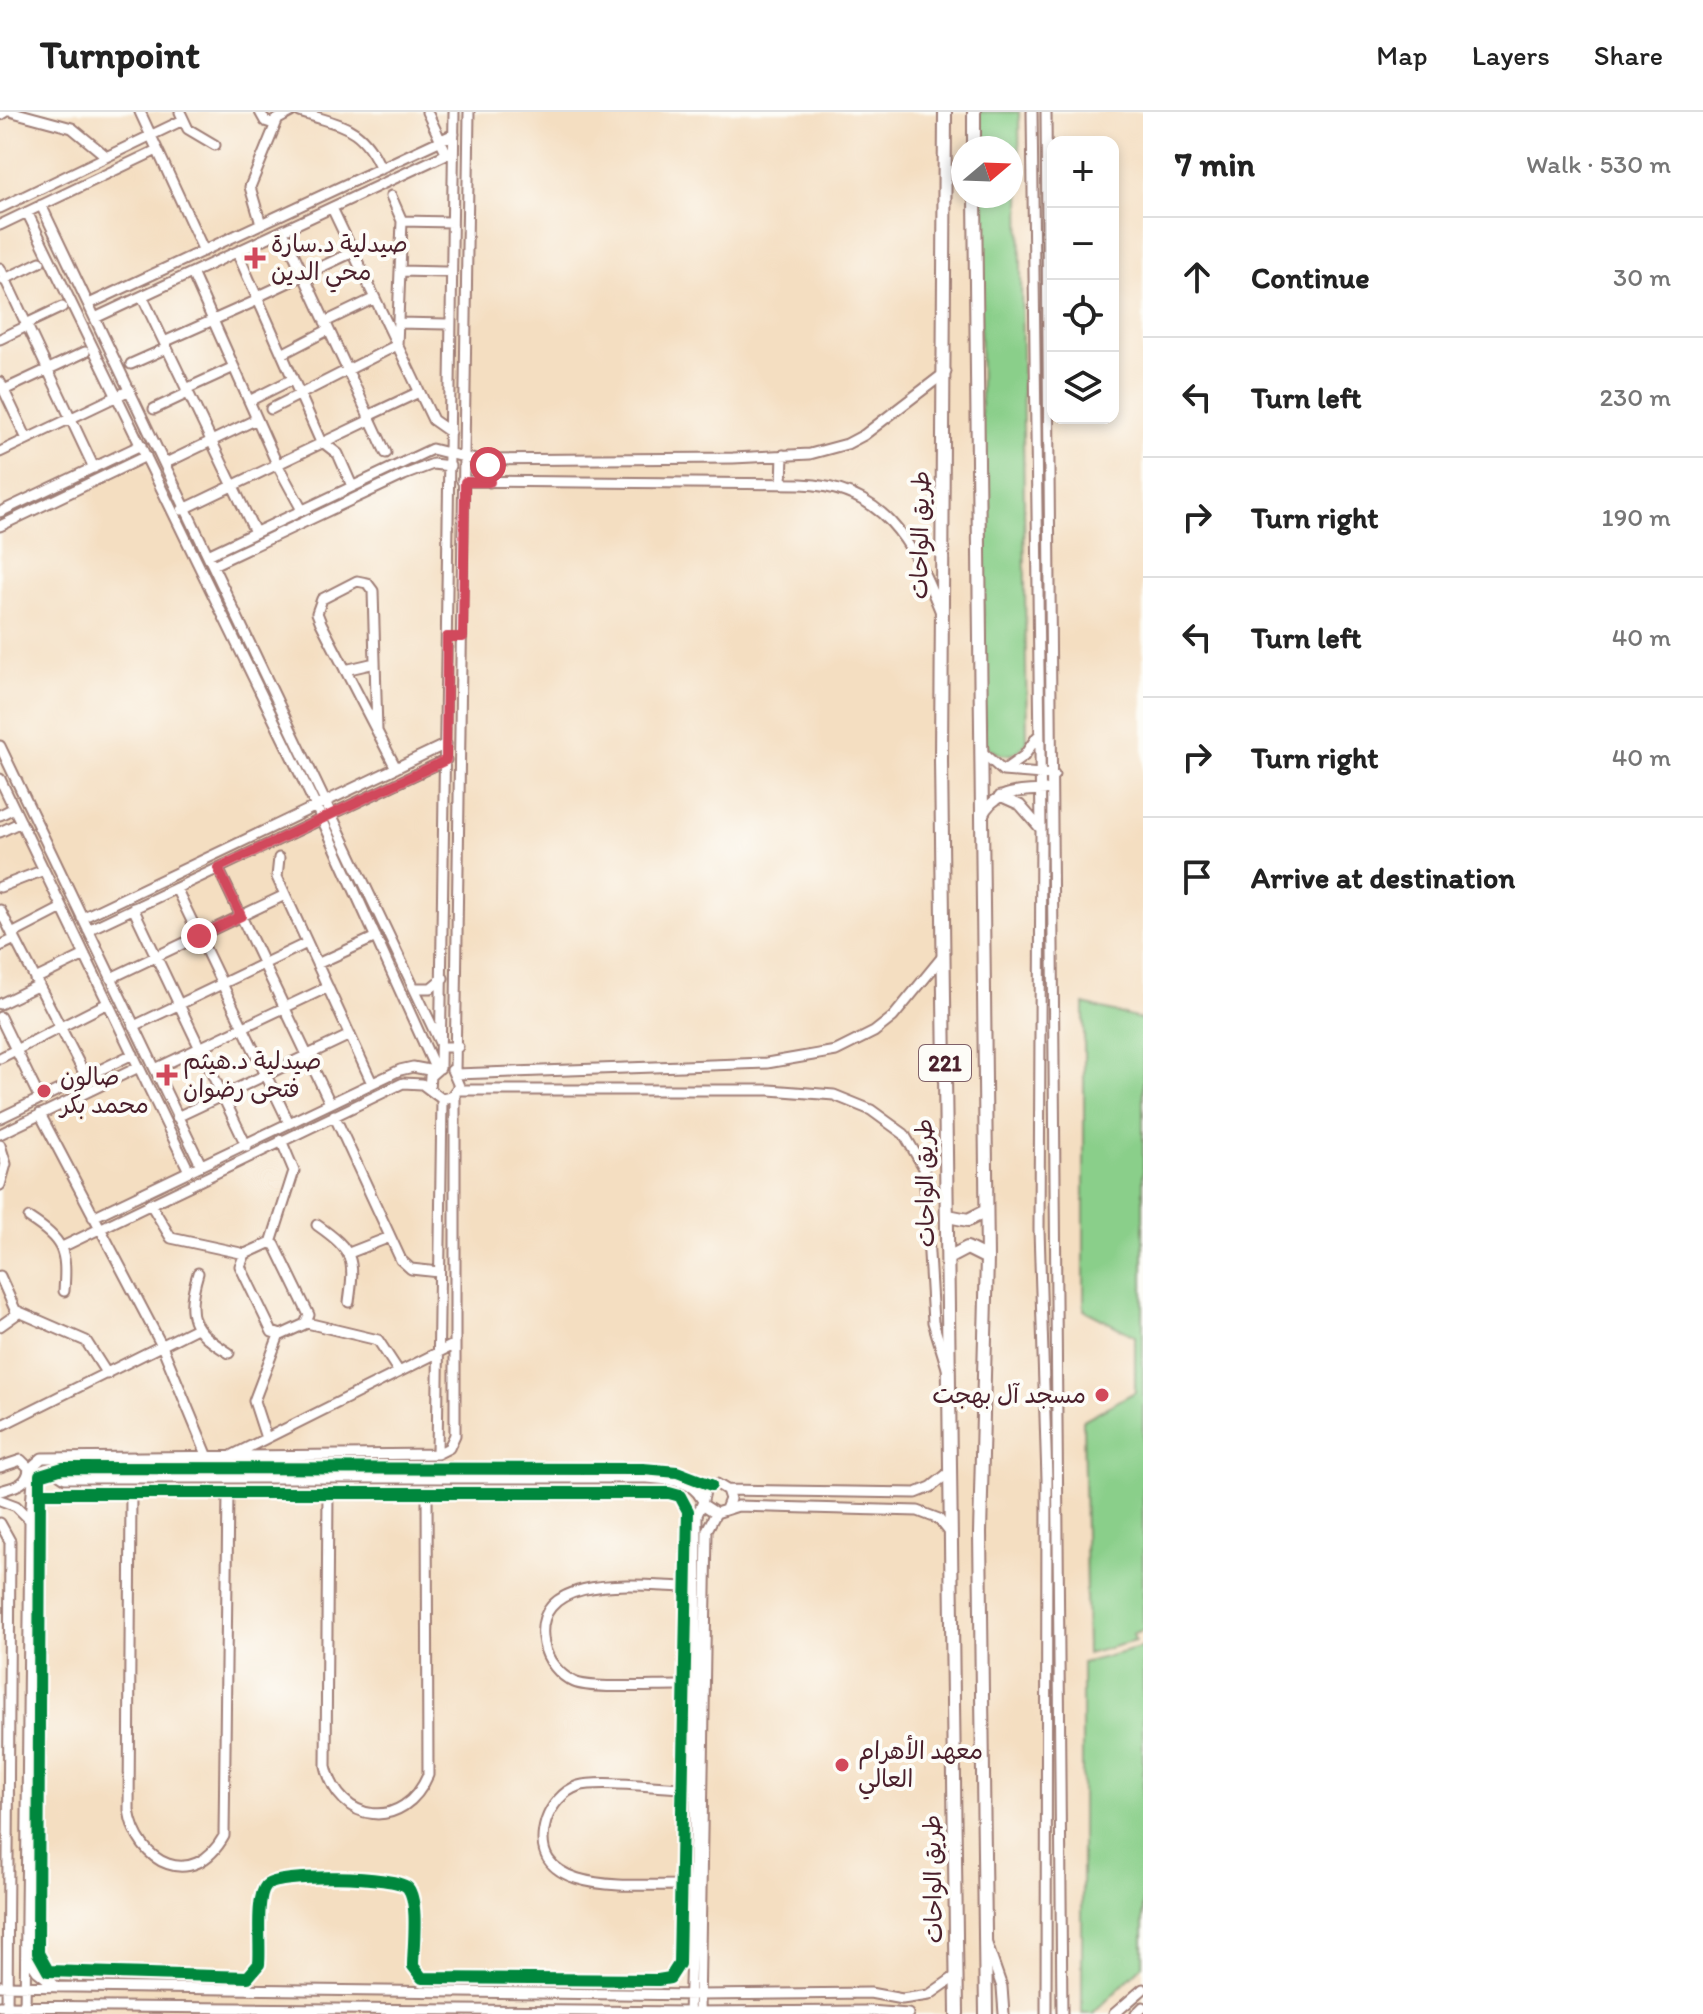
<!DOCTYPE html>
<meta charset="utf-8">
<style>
body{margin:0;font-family:Itim,"Playpen Sans Arabic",sans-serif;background:#f2f2f2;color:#222}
.controls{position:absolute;right:24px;top:24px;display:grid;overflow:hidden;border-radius:16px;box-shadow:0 4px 12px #0003}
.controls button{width:72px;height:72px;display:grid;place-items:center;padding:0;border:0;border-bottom:2px solid #e0e0e0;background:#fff;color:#222;font:40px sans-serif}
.compass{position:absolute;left:951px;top:24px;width:72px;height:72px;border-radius:50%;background:#fff;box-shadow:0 4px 12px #0003;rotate:71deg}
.stop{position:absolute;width:24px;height:24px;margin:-18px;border:6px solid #d1495b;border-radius:50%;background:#fff}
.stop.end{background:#d1495b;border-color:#fff;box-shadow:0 2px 8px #0008}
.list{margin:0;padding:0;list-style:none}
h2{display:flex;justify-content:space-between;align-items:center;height:104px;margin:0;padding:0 32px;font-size:34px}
h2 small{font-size:26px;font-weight:400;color:#767676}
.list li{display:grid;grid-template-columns:52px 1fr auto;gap:24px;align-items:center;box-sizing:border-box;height:120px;padding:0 32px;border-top:2px solid #e0e0e0}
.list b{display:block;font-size:30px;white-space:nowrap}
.list em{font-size:26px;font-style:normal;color:#767676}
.icon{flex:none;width:44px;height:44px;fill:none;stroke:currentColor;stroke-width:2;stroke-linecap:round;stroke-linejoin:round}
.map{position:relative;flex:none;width:1143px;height:1902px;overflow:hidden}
header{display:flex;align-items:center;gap:48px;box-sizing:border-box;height:112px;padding:0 40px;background:#fff;border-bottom:2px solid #e0e0e0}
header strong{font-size:38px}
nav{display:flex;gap:44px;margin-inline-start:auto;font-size:28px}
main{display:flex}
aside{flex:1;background:#fff}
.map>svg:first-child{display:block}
</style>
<header>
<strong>Turnpoint</strong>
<nav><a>Map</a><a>Layers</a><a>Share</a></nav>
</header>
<main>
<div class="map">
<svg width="1143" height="1902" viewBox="0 0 1143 1902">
<rect width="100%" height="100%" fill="#fdfcf7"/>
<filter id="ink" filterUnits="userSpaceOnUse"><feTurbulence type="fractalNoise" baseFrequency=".0125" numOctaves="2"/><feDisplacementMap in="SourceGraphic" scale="16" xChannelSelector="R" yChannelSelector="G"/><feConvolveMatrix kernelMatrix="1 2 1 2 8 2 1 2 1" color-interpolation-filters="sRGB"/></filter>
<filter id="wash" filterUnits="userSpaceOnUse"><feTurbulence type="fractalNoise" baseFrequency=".006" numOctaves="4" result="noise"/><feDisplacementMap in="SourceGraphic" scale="32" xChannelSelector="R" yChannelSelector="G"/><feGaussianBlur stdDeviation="1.8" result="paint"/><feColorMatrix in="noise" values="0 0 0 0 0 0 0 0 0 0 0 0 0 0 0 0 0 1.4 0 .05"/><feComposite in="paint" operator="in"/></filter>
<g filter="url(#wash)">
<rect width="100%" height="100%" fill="#f4dec1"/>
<path fill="#8acf8a" stroke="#6a775a" stroke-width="2" d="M978 0H1019L1027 630C1014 647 998 647 984 631L979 84H1011V36H978Z
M1084 892 1143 908V1519L1133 1522 1135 1529 1087 1542 1083 1308 1135 1280V1224L1084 1198Z
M1143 1535V1853L1093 1902H1082V1551Z"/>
</g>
<g filter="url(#ink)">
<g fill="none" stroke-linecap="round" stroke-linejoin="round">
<defs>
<path id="minor" d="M13 0 72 16 106 44
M140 0 204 139
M180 0 188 17 215 33
M260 0 265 9 271 11 291 0
M300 0C342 14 362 13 381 57
M427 0 447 42
M1032 0 1041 718 1039 1118 1047 1367 1046 1902
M1046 0 1062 1902
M0 3 5 0
M41 93 442 935H458
M0 96 183 8
M332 96 433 308 450 320
M27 100 322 707 436 958
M402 109 452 110
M261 112 250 75 277 9
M0 113 157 38
M283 119 386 341
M237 140 320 328 338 342 352 374
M0 156 94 356
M400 159 445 160
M192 161 277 352 302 398
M3 168 40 150
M142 184 255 420
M257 185 353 140
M89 192 454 22
M95 206 453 39
M325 210 375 186
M398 211 446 212
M26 212 62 195
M0 227 27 214
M164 230 258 188
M282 242 328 218
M131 252 167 236
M0 270 27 327
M186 277 234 255
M4 278 85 240
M249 289 293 267
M154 297 188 281
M271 297 397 233 402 109 391 84
M368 304 419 280
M0 340 130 278
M170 349 257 307
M462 369 801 372C884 375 912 429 940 498
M490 370 486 359 491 348
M782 372 783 343
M182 398 370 308
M0 400 141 333
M0 414 146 344
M208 443 432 337 476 348 733 346 810 342 847 332 864 323 946 260
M213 453 404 363 433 352 450 354
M345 558 375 551
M377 619 373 479 367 471 357 469 322 487 317 501 321 511 396 656
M0 634 201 1053
M982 640 1003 659 1054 663
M1003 659 1024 644 1037 625
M0 667 189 1059
M1000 684 1020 693 1040 716
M0 703 14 696
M982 705C994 678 1019 679 1045 678
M0 720 21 710
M279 746 277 765 372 971
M218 756 330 991
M0 775 44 758
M176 776 289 1011
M133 796 247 1035
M0 798 86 965
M82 806 446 632
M88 818 446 648
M12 822 62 796
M0 834 15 827
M317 852 376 825
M111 866 285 783
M35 867 85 843
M416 876H431L443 866
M0 892 39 873
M0 905 37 981
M134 914 307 831
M0 946 108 891
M440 956 454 0
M155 957 328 875
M455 961 469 0
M456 962 767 951 836 939 874 920 893 905 943 844
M429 977 430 964 438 957
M457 978H770L834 983 871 998 904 1022 924 1056 933 1210 947 1256
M40 1002 162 1234 208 1345
M334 1003 401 1148 411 1157 439 1160
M177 1005 350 923
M0 1006 133 942
M0 1022 139 955
M0 1033 6 1052 0 1073
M150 1091 171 1126 245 1142
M93 1105 400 958 413 955 434 959
M29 1106C64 1129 67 1138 64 1179
M317 1113C354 1139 355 1147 349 1190
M269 1131 275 1133 309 1203 305 1212 281 1223 272 1220 240 1154 245 1142Z
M271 1131 294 1059 281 1028
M62 1135 403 971 422 972 442 987 451 985 459 974 452 958
M349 1141 390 1125
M198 1161C185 1204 191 1218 229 1241
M0 1164 17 1202 0 1214
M17 1199 86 1229 107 1262
M307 1211 378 1228 399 1260
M0 1314 197 1216
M266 1326 254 1289 279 1223
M437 1342 442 987
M233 1343 455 1232
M0 1355 21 1348 29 1356C28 1373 14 1375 0 1379
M56 1360 65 1366H646C666 1368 690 1366 701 1386
M727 1378 916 1381 931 1375 951 1359
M328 1379 326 1654C339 1712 404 1720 428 1663L427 1379
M131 1380 129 1698C137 1752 193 1779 224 1724L228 1380
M40 1381H669L680 1384 688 1399 679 1852 670 1866 658 1868 422 1866 413 1854C413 1836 419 1790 408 1776 398 1763 277 1761 266 1774 255 1787 261 1834 259 1852L248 1865 48 1859 38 1841 40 1363 63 1356 643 1357 677 1360 711 1373
M0 1388 16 1394 30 1408 25 1902
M726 1397 730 1387 727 1378 717 1372 706 1375 702 1392 716 1401 738 1394 918 1399 939 1407 951 1422
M30 1408 34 1353 42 1346 437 1342 449 1336 455 1323V981
M0 1411 10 1429 7 1902
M684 1574C661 1573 592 1578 574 1570 559 1563 547 1548 544 1532 529 1458 645 1474 686 1475
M680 1773C639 1772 523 1786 546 1709 551 1694 563 1679 578 1674 599 1668 658 1675 682 1676
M987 1832 1002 1875 1004 1902
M26 1843 37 1859 57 1875
M0 1874 699 1883 870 1881 902 1887 929 1883 956 1864
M0 1894 689 1900 870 1899 908 1902
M689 1902 695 1722 697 1403 702 1392
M699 1902 707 1418 716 1401
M1114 1902 1143 1877
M1136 1902 1143 1895"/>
<path id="highway" d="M945 0 941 649 957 1902
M974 0V36
M975 84 987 1146 980 1421 986 1902
M948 1104 968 1108 986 1099
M948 1146 967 1136 987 1146"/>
</defs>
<use href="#minor" stroke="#9f7e76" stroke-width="13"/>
<use href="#highway" stroke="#9f7e76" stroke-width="16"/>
<use href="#minor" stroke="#fff" stroke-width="9"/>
<use href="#highway" stroke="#fff" stroke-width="12"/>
<defs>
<path id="cycleway" d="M40 1381H669L680 1384 688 1399 679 1852 670 1866 658 1868 422 1866 413 1854C413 1836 419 1790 408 1776 398 1763 277 1761 266 1774 255 1787 261 1834 259 1852L248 1865 48 1859 38 1841 40 1363 63 1356 643 1357 677 1360 711 1373"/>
</defs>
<use href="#cycleway" stroke="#fdfcf7" stroke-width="17"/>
<use href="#cycleway" stroke="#00873e" stroke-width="12"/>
</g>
</g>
<g fill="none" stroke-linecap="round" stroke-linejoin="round" filter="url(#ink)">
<path stroke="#d1495b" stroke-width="10" d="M199 824 241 804 218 756 446 648 447 525H463L465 370H490L488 353"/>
</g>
<g fill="#d1495b" stroke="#fdfcf7" stroke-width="3">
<path d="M251 134h8v8h8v8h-8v8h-8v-8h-8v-8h8z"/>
<path d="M163 951h8v8h8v8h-8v8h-8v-8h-8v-8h8z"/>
<circle cx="44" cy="979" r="8"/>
<circle cx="1102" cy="1283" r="8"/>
<circle cx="842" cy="1653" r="8"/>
</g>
<g text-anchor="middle" stroke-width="8" stroke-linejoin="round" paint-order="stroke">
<rect fill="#fdfcf7" stroke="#806168" stroke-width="2" x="919" y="933" width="52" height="36" rx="6"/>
<g font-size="22" font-weight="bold" fill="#4a1f2b">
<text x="945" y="959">221</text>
</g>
<g font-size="24" fill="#4a1f2b" stroke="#fdfcf7" text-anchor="start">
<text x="271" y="140">صيدلية د.سارة<tspan x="271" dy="28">محي الدين</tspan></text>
<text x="183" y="957">صيدلية د.هيثم<tspan x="183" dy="28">فتحى رضوان</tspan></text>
<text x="60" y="973">صالون<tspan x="60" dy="28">محمد بكر</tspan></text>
<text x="1086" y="1291" text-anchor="end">مسجد آل بهجت</text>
<text x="858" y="1647">معهد الأهرام<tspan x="858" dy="28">العالي</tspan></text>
</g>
<g font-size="24" fill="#4a1f2b" stroke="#fdfcf7">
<text transform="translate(920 423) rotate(-89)" y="8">طريق الواحات</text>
<text transform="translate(925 1071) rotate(-91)" y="8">طريق الواحات</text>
<text transform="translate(933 1767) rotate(-91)" y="8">طريق الواحات</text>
</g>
</g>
</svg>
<div class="controls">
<button>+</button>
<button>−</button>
<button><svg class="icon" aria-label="locate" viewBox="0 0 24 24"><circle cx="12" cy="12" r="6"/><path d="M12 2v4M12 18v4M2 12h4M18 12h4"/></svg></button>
<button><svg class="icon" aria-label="layers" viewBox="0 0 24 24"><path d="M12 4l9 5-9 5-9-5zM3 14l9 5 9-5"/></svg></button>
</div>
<svg class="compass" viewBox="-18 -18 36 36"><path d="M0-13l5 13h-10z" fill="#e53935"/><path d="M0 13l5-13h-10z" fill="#767676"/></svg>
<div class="stop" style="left:488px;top:353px"></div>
<div class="stop end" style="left:199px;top:824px"></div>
</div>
<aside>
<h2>7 min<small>Walk · 530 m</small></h2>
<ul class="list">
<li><svg class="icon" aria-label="ahead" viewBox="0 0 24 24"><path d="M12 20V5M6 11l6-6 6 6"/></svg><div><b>Continue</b></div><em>30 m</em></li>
<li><svg class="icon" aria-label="left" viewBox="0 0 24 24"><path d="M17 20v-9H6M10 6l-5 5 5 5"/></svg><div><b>Turn left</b></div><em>230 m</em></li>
<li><svg class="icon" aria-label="right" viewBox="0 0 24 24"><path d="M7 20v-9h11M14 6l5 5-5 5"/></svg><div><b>Turn right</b></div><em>190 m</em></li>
<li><svg class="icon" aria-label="left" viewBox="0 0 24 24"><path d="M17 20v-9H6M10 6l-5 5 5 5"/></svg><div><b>Turn left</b></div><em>40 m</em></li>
<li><svg class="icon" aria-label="right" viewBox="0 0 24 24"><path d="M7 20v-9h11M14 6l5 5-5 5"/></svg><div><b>Turn right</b></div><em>40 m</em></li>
<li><svg class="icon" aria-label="arrive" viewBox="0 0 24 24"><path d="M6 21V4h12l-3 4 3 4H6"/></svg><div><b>Arrive at destination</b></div></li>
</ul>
</aside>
</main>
